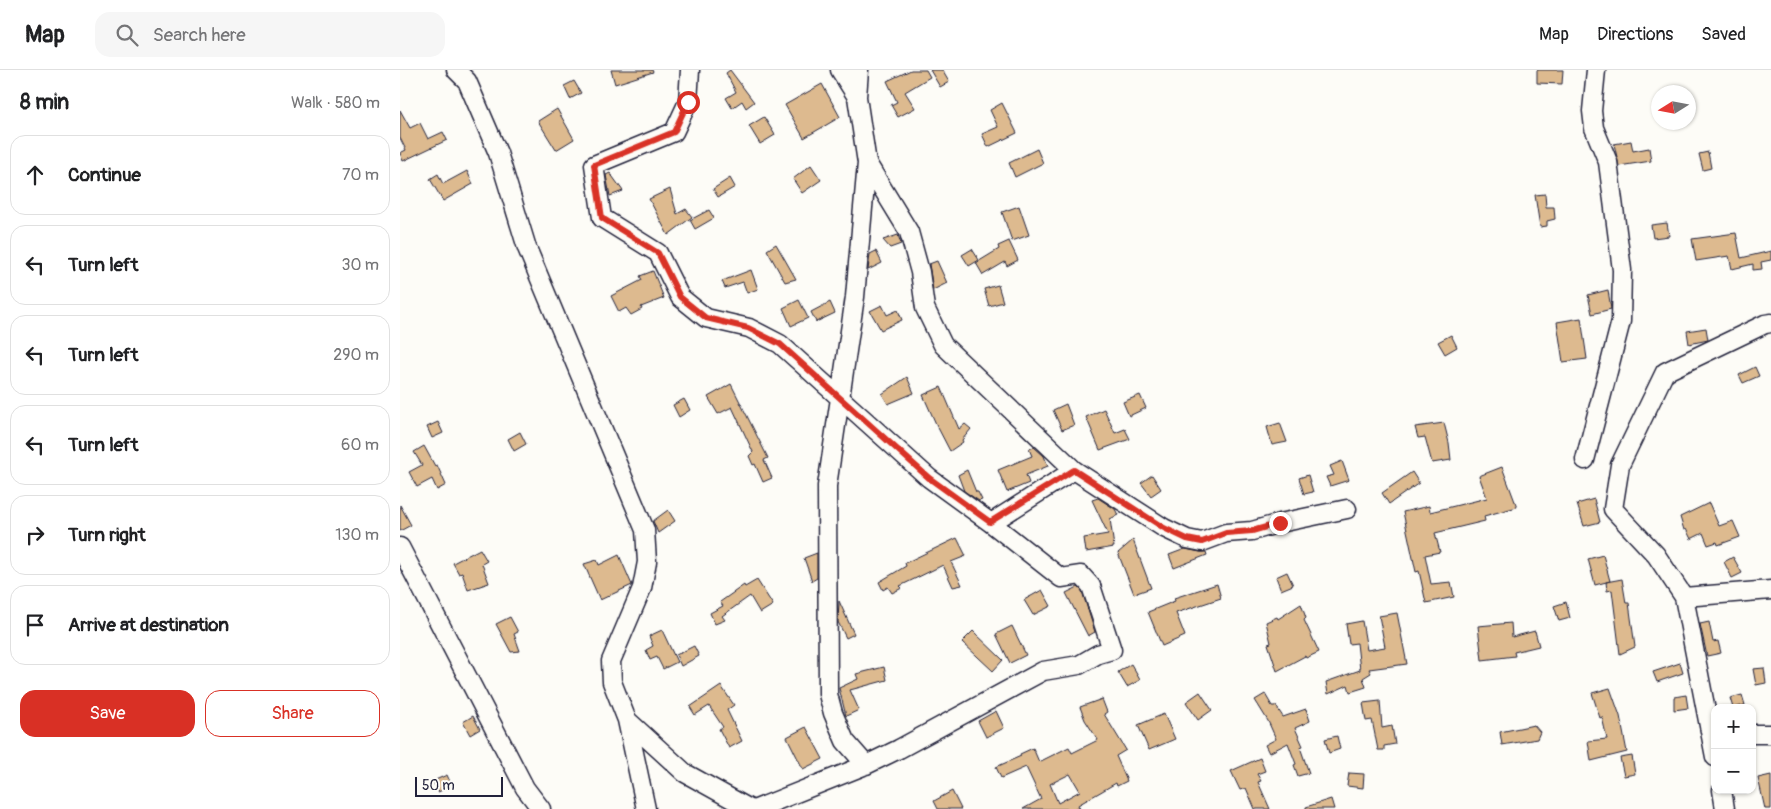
<!DOCTYPE html>
<meta charset="utf-8">
<style>
body{margin:0;font-family:Pangolin,sans-serif;background:#f6f6f6;color:#202124}
.controls{position:absolute;right:15px;bottom:15px;display:grid;overflow:hidden;border-radius:10px;box-shadow:0 1px 4px #0004}
.controls button{width:45px;height:45px;display:grid;place-items:center;padding:0;border:0;border-bottom:1px solid #e0e0e0;background:#fff;color:#202124;font:25px sans-serif}
.compass{position:absolute;left:1251px;top:15px;width:45px;height:45px;border-radius:50%;background:#fff;box-shadow:0 1px 4px #0004;rotate:259deg}
.scale{position:absolute;left:15px;bottom:12px;width:88px;box-sizing:border-box;padding-left:5px;border:2px solid #22223b;border-top:0;font-size:14px;line-height:18px;white-space:nowrap;color:#22223b;-webkit-text-stroke:4px #fdfcf7;paint-order:stroke}
.stop{position:absolute;width:15px;height:15px;margin:-11px;border:4px solid #d93025;border-radius:50%;background:#fff}
.stop.end{background:#d93025;border-color:#fff;box-shadow:0 1px 5px #0008}
.list{margin:0;padding:0;list-style:none}
h2{display:flex;justify-content:space-between;align-items:center;height:65px;margin:0;padding:0 20px;font-size:21px}
h2 small{font-size:16px;font-weight:400;color:#757577}
.list li{display:grid;grid-template-columns:32px 1fr auto;gap:15px;align-items:center;box-sizing:border-box;height:80px;margin:0 10px 10px;padding:0 10px;border:1px solid #e0e0e0;border-radius:15px}
.list b{display:block;font-size:19px;white-space:nowrap}
.list em{font-size:16px;font-style:normal;color:#757577}
.actions{display:flex;gap:10px;padding:15px 20px}
.actions a{flex:1;padding:11px 0;border:1px solid #d93025;border-radius:15px;text-align:center;font-size:18px;color:#d93025}
.actions .main{background:#d93025;color:#fff}
.icon{flex:none;width:28px;height:28px;fill:none;stroke:currentColor;stroke-width:2;stroke-linecap:round;stroke-linejoin:round}
.map{position:relative;flex:none;width:1371px;height:739px;overflow:hidden}
header{display:flex;align-items:center;gap:30px;box-sizing:border-box;height:70px;padding:0 25px;background:#fff;border-bottom:1px solid #e0e0e0}
header strong{font-size:24px}
nav{display:flex;gap:28px;margin-inline-start:auto;font-size:18px}
.search{width:350px;height:45px;background:#f6f6f6;display:flex;align-items:center;gap:12px;box-sizing:border-box;padding:0 18px;border-radius:15px;color:#757577;font-size:19px}
main{display:flex}
aside{flex:1;background:#fff}
.map>svg:first-child{display:block}
</style>
<header>
<strong>Map</strong>
<div class="search"><svg class="icon" aria-label="search" viewBox="0 0 24 24"><circle cx="10" cy="10" r="6"/><path d="M15 15l6 6"/></svg>Search here</div>
<nav><a>Map</a><a>Directions</a><a>Saved</a></nav>
</header>
<main>
<aside>
<h2>8 min<small>Walk · 580 m</small></h2>
<ul class="list">
<li><svg class="icon" aria-label="ahead" viewBox="0 0 24 24"><path d="M12 20V5M6 11l6-6 6 6"/></svg><div><b>Continue</b></div><em>70 m</em></li>
<li><svg class="icon" aria-label="left" viewBox="0 0 24 24"><path d="M17 20v-9H6M10 6l-5 5 5 5"/></svg><div><b>Turn left</b></div><em>30 m</em></li>
<li><svg class="icon" aria-label="left" viewBox="0 0 24 24"><path d="M17 20v-9H6M10 6l-5 5 5 5"/></svg><div><b>Turn left</b></div><em>290 m</em></li>
<li><svg class="icon" aria-label="left" viewBox="0 0 24 24"><path d="M17 20v-9H6M10 6l-5 5 5 5"/></svg><div><b>Turn left</b></div><em>60 m</em></li>
<li><svg class="icon" aria-label="right" viewBox="0 0 24 24"><path d="M7 20v-9h11M14 6l5 5-5 5"/></svg><div><b>Turn right</b></div><em>130 m</em></li>
<li><svg class="icon" aria-label="arrive" viewBox="0 0 24 24"><path d="M6 21V4h12l-3 4 3 4H6"/></svg><div><b>Arrive at destination</b></div></li>
</ul>
<div class="actions"><a class="main">Save</a><a>Share</a></div>
</aside>
<div class="map">
<svg width="1371" height="739" viewBox="0 0 1371 739">
<rect width="100%" height="100%" fill="#fdfcf7"/>
<filter id="ink" filterUnits="userSpaceOnUse"><feTurbulence type="fractalNoise" baseFrequency=".02" numOctaves="2"/><feDisplacementMap in="SourceGraphic" scale="10" xChannelSelector="R" yChannelSelector="G"/><feConvolveMatrix kernelMatrix="1 2 1 2 8 2 1 2 1" color-interpolation-filters="sRGB"/></filter>
<g filter="url(#ink)">
<path fill="#ddba8f" stroke="#22223b" fill-rule="evenodd" d="M211 0H252L253 2 215 14Z
M330 0 354 32 346 38 342 31 332 38 326 28 336 22 326 3Z
M511 0H526L530 7 505 22 515 38 498 47 491 35 497 32 487 11Z
M530 0H542L549 12 540 17Z
M1137 0H1163L1162 14 1137 13Z
M174 11 181 23 170 29 164 16Z
M422 14 440 47 404 68 385 35Z
M602 33 617 63 588 77 582 64 598 57 590 40Z
M157 39 174 69 156 80 138 51Z
M0 40 10 58 20 53 28 69 43 62 47 70 3 91 0 83 6 80 0 68Z
M364 47 375 65 360 74 349 56Z
M1231 71 1233 81 1249 78 1251 91 1219 96 1214 74Z
M637 79 643 93 615 107 609 93Z
M1308 82 1311 98 1303 100 1299 84Z
M411 95 421 110 402 123 393 109Z
M67 101 73 114 43 131 30 109 38 104 43 114Z
M210 103 223 121 210 126 206 105Z
M330 108 335 117 318 127 313 119Z
M270 119 277 144 286 139 292 147 268 165 249 129Z
M1145 124 1146 137H1154L1155 149 1147 151V156L1140 157 1135 125Z
M619 136 629 165 612 171 602 142Z
M309 140 314 148 295 159 290 150Z
M1267 153 1269 166 1253 168 1251 155Z
M1336 163 1341 188 1371 181V190L1361 192 1362 199 1353 200V194L1332 199 1329 186 1296 191 1292 169Z
M498 165 501 174 490 178 483 170Z
M609 171 618 190 607 196 605 192 583 205 576 193 599 179 598 176Z
M376 174 396 209 385 212 367 180Z
M572 179 579 190 569 196 562 185Z
M476 181 482 193 468 200 470 184Z
M537 191 547 213 533 220 529 194Z
M351 200 358 219 347 223 343 212 325 218 322 211Z
M253 201 264 228 241 237 242 239 231 245 226 238 219 242 211 226 242 210 240 206Z
M598 215 603 232 589 236 584 219Z
M1208 220 1211 239 1192 244 1188 225Z
M399 230 408 248 391 256 383 238Z
M430 232 435 243 416 252 411 242Z
M482 235 487 245 498 240 502 250 481 260 470 241Z
M1181 248 1187 289 1163 292 1157 252Z
M1306 258 1308 270 1289 274 1287 261Z
M1051 265 1057 277 1045 284 1038 272Z
M1355 297 1359 306 1343 313 1339 305Z
M507 307 514 323 488 334 482 324Z
M331 314 368 388 364 390 372 408 363 412 355 394 353 395 349 386 353 382 332 337 318 344 308 327Z
M541 317 559 359 565 354 571 359 562 370 563 372 550 381 536 354 523 325Z
M740 325 746 338 729 346 723 332Z
M284 329 290 340 279 347 273 335Z
M666 334 674 355 662 360 653 340Z
M704 339 715 363 725 359 730 369 700 380 686 347Z
M38 352 43 363 32 368 27 357Z
M880 353 887 372 872 375 867 357Z
M1044 353 1049 373 1051 390 1032 393 1025 367 1018 368 1015 357Z
M120 362 126 374 114 381 108 369Z
M24 376 35 396 37 395 46 415 37 420 32 409 17 417 9 402 22 395 14 382Z
M634 377 644 386 648 396 626 405 629 413 607 422 598 400 632 386 629 379Z
M942 391 949 410 930 416 926 407 934 405 930 396Z
M1102 397 1117 437 1084 446 1085 451 1035 463 1040 482 1025 485 1031 514 1051 512 1054 527 1026 533 1019 501 1016 502 1003 442 1029 436 1030 442 1087 428 1079 406Z
M567 400 576 422H578L582 430 579 431 564 421 558 405Z
M1012 402 1019 413 989 434 982 423Z
M752 405 761 419 751 426 741 413Z
M908 405 913 422 904 424 899 408Z
M698 428 715 439 718 445 710 449 714 477 686 482 684 468 708 464 692 430Z
M1194 429 1200 452 1184 456 1177 434Z
M1309 433 1319 456 1333 451 1340 467 1318 475 1317 472 1308 475 1303 463 1291 469 1286 459 1284 460 1280 447Z
M0 435 11 455 0 461Z
M268 440 275 451 258 463 253 451Z
M557 468 566 486 551 492 562 515 553 517 543 495 500 516 502 518 492 523 488 517 483 520 479 512 506 496 505 493Z
M733 470 751 518 734 524 718 483Z
M80 479 87 491 82 494 89 513 68 520 62 503 59 504 53 493Z
M785 479 800 482H806L807 485 774 498 769 485Z
M417 483V508L412 511 404 488Z
M219 485 232 515 200 530 184 494 197 490 199 495Z
M1203 485 1210 511 1195 515 1188 489Z
M1333 487 1342 503 1332 508 1324 492Z
M887 502 893 515 881 520 876 507Z
M1222 509 1226 533H1229L1235 577 1220 584 1212 520 1207 521 1206 512Z
M357 510 373 535 360 543 350 526 322 546 325 550 315 554 310 543 323 536 320 532 344 515 345 517Z
M817 514 821 528 776 543 785 566 762 576 748 542 775 531 774 528Z
M678 517 682 521 695 562 688 566 666 523Z
M642 520 651 536 633 545 624 530Z
M439 531 454 564 446 568 438 552Z
M1166 532 1170 548 1159 551 1154 536Z
M901 534 906 548 904 550 919 582 906 588 905 586 877 601 868 574 871 573 866 552 877 547 878 549Z
M997 543 1007 594 969 599 971 603 963 608 966 617 950 622 948 615 928 624 926 612 960 600 957 573 949 574 946 554 962 551 967 580 985 577 979 546Z
M110 547 118 562 114 564 120 581 111 582 96 554Z
M1309 552 1313 572 1318 571 1321 583 1307 586 1300 554Z
M1111 553 1112 567 1135 561 1139 576 1114 582 1115 586 1082 590 1078 556Z
M612 556 626 585 610 593 596 564Z
M262 560 277 592 263 599 257 587 250 590 246 580 253 576 249 566Z
M573 561 603 590 593 601 562 572Z
M294 576 299 586 281 596 276 585Z
M1280 593 1283 603 1257 612 1253 602Z
M731 594 740 610 727 617 718 602Z
M484 597 487 610 450 620 459 640 446 646 439 618 458 609 456 604Z
M1364 598 1366 613 1356 615 1353 599Z
M321 616 334 635 327 640 342 671 329 678 319 659 323 657 309 636 295 645 290 637Z
M1210 618 1220 646 1227 682 1191 691 1188 671 1207 669 1202 647 1200 648 1192 623Z
M800 622 812 640 798 650 786 632Z
M865 624 872 636H876L883 647 906 639 910 651 895 658 903 676 900 677 909 703 898 706 894 695 896 694 888 673 869 683 865 675 876 669 868 651 855 630Z
M1286 625 1288 638 1274 640V627Z
M1342 625 1345 635 1333 638 1330 628Z
M702 629 707 642 704 644 726 680 716 686 727 711 717 716 716 713 678 735 680 739H623L641 729 626 697 601 708 596 697 621 686 620 684 633 678 639 692 669 677 672 683 698 670 685 650 680 637ZM670 704 680 721 658 733 650 714Z
M980 631 982 658 992 656 995 674 984 676V680H978L972 650 966 651 963 633Z
M596 641 604 658 586 667 578 651Z
M764 644 775 669 749 680 738 655Z
M73 646 80 659 70 665 63 652Z
M1134 655 1140 662 1137 669 1102 675 1100 662Z
M406 657 423 689 403 699 387 667Z
M937 666 940 679 929 683 925 669Z
M1232 686 1235 704 1224 706 1220 688Z
M860 688 865 701 857 704 861 711 858 712 870 739H855L846 718 840 720 831 701Z
M949 703 964 704 963 718 947 716Z
M47 705 52 716 38 722 33 711Z
M1371 705V739H1365L1358 708Z
M552 721 561 739H538L534 731Z
M931 729 934 739H906V737Z"/>
<g fill="none" stroke-linecap="round" stroke-linejoin="round">
<defs>
<path id="minor" d="M56 0 67 11 98 83 127 178 245 460 247 492 242 518 211 591 212 612 227 650 285 703 350 739
M290 0 288 32 274 62 194 95 202 148 258 183 280 227 306 248 349 258 380 274 529 408 591 453 661 508 681 505 691 516 712 580 698 584 679 595 643 601 499 679 466 695 356 739
M440 0 457 27
M459 0 457 27 467 93 455 227 427 416 428 624 433 643 445 671 466 695
M467 93 509 162 520 202 525 238 543 275 674 400 764 458 787 469 802 472 826 463 852 461 880 453 947 439
M1371 253 1365 254 1265 302 1220 395 1213 439 1256 485 1284 527 1371 520
M1185 390 1221 251 1222 200 1208 92 1194 58 1192 41 1196 0
M591 453 674 400
M0 477 125 718 141 739
M1284 527 1315 687
M227 650 246 739
M1352 664H1371
M1322 720 1325 739"/>
</defs>
<use href="#minor" stroke="#22223b" stroke-width="21"/>
<use href="#minor" stroke="#fdfcf7" stroke-width="18"/>
</g>
</g>
<g fill="none" stroke-linecap="round" stroke-linejoin="round" filter="url(#ink)">
<path stroke="#d93025" stroke-width="6" d="M288 32 274 62 194 95 202 148 258 183 280 227 306 248 348 258 380 274 529 408 590 452 674 400 764 458 787 469 802 472 826 463 852 461 880 453"/>
</g>
</svg>
<div class="controls">
<button>+</button>
<button>−</button>
</div>
<svg class="compass" viewBox="-18 -18 36 36"><path d="M0-13l5 13h-10z" fill="#e53935"/><path d="M0 13l5-13h-10z" fill="#757577"/></svg>
<div class="scale">50 m</div>
<div class="stop" style="left:288px;top:32px"></div>
<div class="stop end" style="left:880px;top:453px"></div>
</div>
</main>
